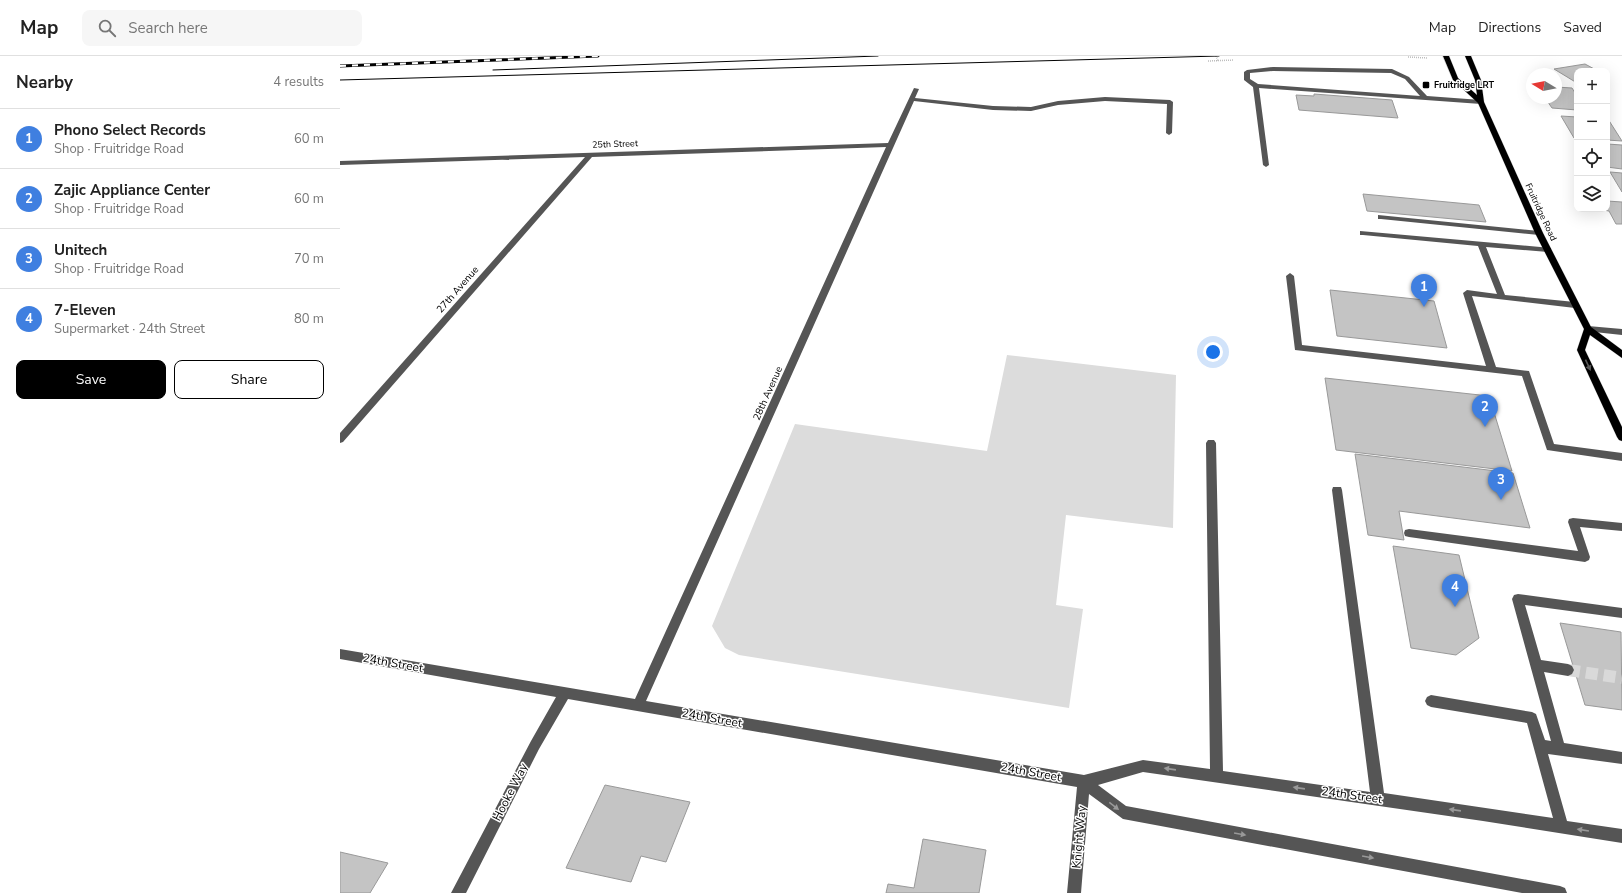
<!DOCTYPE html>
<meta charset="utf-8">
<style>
body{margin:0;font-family:"Nunito Sans",sans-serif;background:#f6f6f6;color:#222}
.controls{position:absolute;right:12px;top:12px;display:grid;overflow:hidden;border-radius:8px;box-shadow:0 4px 16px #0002}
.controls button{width:36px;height:36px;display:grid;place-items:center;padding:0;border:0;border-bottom:1px solid #e0e0e0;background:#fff;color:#222;font:20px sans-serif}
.compass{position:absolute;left:1186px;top:12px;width:36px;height:36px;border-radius:50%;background:#fff;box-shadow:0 4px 16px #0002;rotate:280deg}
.you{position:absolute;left:873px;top:296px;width:14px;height:14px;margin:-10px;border:3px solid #fff;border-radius:50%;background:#1a73e8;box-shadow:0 0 0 6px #1a73e833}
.badge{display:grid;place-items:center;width:26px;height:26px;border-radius:50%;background:#000;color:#fff;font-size:13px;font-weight:700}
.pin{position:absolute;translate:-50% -33px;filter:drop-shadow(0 1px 2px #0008)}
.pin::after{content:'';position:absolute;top:21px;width:14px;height:12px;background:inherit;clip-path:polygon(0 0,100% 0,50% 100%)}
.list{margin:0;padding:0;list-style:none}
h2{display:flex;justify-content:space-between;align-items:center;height:52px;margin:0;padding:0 16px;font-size:17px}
h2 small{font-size:13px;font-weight:400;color:#767676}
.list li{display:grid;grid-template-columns:26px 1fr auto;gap:12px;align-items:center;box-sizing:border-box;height:60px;padding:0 16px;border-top:1px solid #e0e0e0}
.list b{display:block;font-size:15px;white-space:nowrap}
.list p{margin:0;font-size:13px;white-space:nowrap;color:#767676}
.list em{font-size:13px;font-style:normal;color:#767676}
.actions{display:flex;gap:8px;padding:12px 16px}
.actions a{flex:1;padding:9px 0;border:1px solid #000;border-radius:8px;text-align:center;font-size:14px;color:#000}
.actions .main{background:#000;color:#fff}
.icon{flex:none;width:22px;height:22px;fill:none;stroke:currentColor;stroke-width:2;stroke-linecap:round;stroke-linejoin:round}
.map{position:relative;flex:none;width:1282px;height:837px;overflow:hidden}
header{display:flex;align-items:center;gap:24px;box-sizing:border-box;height:56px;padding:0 20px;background:#fff;border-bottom:1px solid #e0e0e0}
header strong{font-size:19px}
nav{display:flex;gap:22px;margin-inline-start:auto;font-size:14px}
.search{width:280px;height:36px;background:#f6f6f6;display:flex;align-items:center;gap:10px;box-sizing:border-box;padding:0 14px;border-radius:8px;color:#767676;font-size:15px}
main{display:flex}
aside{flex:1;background:#fff}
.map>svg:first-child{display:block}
</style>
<header>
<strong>Map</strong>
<div class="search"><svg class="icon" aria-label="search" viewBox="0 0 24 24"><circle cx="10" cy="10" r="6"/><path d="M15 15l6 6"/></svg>Search here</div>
<nav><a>Map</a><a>Directions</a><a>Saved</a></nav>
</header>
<main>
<aside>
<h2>Nearby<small>4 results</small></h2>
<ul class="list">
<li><span class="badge" style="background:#3f7fe0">1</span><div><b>Phono Select Records</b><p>Shop · Fruitridge Road</p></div><em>60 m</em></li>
<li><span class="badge" style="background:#3f7fe0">2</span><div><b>Zajic Appliance Center</b><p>Shop · Fruitridge Road</p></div><em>60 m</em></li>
<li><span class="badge" style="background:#3f7fe0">3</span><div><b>Unitech</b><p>Shop · Fruitridge Road</p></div><em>70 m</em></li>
<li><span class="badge" style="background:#3f7fe0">4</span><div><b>7-Eleven</b><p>Supermarket · 24th Street</p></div><em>80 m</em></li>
</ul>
<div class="actions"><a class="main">Save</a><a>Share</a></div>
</aside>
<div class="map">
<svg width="1282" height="837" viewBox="0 0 1282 837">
<rect width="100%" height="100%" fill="#fff"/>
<path fill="#dcdcdc" d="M667 299 836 319 833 472 726 459 716 549 743 553 729 652 399 599 385 592 372 570 455 368 647 395Z"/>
<path fill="#c4c4c4" stroke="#999" d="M1245 8 1258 15H1237V27L1214 13Z
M1216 31 1232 32 1237 40V54L1212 52 1205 42H1216Z
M974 38 1052 44 1058 62 959 54 956 39 974 40Z
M1221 60 1237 61V82H1234Z
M1267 63H1268L1282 85 1267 84Z
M1267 88 1282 89V113L1267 111Z
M1270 116 1282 117V136Z
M1023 138 1139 149 1146 166 1027 155Z
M1267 145 1282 146V168H1276L1269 155 1263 154 1262 153H1267Z
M990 234 1094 245 1107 292 997 280Z
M985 322 1149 340 1172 415 996 394Z
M1015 398 1173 417 1190 472 1059 455 1064 484 1028 479Z
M1053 490 1119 499 1139 582 1116 599 1071 592Z
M1220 567 1281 576 1282 654 1245 649Z
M265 729 350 746 326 806 301 800 291 826 226 812Z
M583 783 646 794 639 837H546L548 828 574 832Z
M0 796 48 807 30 837H0Z"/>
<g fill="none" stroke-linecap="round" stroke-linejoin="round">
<path stroke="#d9d9d9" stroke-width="12" stroke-dasharray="12 6" stroke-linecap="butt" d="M1228 614 1282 622"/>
<defs>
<path id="major" d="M1103 0H1109L1118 22 1137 39 1135 24 1125 0H1131L1141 24 1144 46 1203 177 1251 271 1282 294V302L1250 279 1245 294 1282 371V385L1279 384 1277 381 1237 294 1244 273 1195 177 1138 47 1113 24Z"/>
</defs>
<use href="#major" stroke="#dbdbdb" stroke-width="1"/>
<path stroke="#777" stroke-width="1.5" stroke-dasharray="0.5 1.5" stroke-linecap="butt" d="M876 0 878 5
M1068 1 1087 2
M868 5 894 4"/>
<path fill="#555" fill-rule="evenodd" d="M933 11 1052 13 1069 21 1087 40 1141 44 1144 46 1141 48 919 32 929 109 926 111 923 109 913 31 904 24V16L907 14ZM933 15 1051 17 1065 23 1080 40 918 28 910 23V17Z
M574 32 579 33 575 42 653 50 691 51 718 45 765 41 830 44 833 46 832 77 829 79 826 77 827 48 765 45 718 49 691 55 653 54 574 45 306 645 744 719 803 704 870 713 866 387 868 384H874L876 387 883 715 1030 736 992 434 993 431H1001L1002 434 1044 737 1213 762 1187 667 1091 651 1087 649 1085 645 1087 641 1091 639 1192 656 1196 658 1205 684 1211 685 1172 543 1174 539 1178 538 1282 552V562L1185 549 1201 604 1228 608 1232 610 1234 614 1232 618 1228 620 1204 616 1224 687 1282 696V708L1208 698 1227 765 1282 773V787L1143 765 803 716 758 729 786 750 1220 830 1225 832 1227 837H1182L783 763 749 738 741 837H727L737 731 228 643 199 693 126 837H111L191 685 216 641 0 603V593L295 643 546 91 252 101 3 386 0 387V377L245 101 0 109V105L548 87Z
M1038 159 1199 175 1203 177 1199 179 1041 163H1038Z
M1020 175 1211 192V196H1208L1146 191 1165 239 1235 246 1239 249 1235 252 1132 240 1156 311 1189 315 1214 388 1282 397V405L1207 394 1182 320 955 294 946 220 950 217 954 220 962 289 1146 310 1123 237 1127 234 1157 238 1138 190 1023 179H1020Z
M1248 270 1282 273V279L1245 275 1244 273Z
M1233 462 1282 467V475L1240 471 1250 501 1249 504 1245 506 1069 481 1065 480 1064 477 1065 474 1069 473 1238 495 1228 466 1229 463Z"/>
<use href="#major" fill="#000" fill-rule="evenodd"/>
<path stroke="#000" stroke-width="1" d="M153 14 538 0
M0 24 879 0"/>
<defs>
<path id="rail" d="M0 10 258 0"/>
</defs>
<use href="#rail" stroke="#000" stroke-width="3"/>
<use href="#rail" stroke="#fff" stroke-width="2" stroke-dasharray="6" stroke-linecap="butt"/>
</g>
<defs><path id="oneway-solid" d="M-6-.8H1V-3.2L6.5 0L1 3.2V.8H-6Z"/></defs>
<use fill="#595959" href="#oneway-solid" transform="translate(1248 309) rotate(65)"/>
<g fill="#999">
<use href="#oneway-solid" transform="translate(830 713) rotate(-172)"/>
<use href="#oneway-solid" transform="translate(959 732) rotate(-172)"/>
<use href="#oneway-solid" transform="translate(774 750) rotate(38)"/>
<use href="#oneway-solid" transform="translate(1115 754) rotate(-172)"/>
<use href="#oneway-solid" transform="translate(1243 774) rotate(-171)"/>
<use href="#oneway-solid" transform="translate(900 778) rotate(10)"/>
<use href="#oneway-solid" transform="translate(1028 801) rotate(10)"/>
</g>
<rect fill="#000" stroke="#fff" stroke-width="1.5" x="1082" y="25" width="8" height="8" rx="2"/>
<g text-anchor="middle" stroke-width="3" stroke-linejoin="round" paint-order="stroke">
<g font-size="9" font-weight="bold" fill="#000" stroke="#fff" text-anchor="start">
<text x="1094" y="32">Fruitridge LRT</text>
</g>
<g font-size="9" fill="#000" stroke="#fff">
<text transform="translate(275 88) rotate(-2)" y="3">25th Street</text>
<text transform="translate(1201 156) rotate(65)" y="3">Fruitridge Road</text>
</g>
<g font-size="10" fill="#000" stroke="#fff">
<text transform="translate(117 233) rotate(-49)" y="4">27th Avenue</text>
<text transform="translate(427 337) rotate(-66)" y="4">28th Avenue</text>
</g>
<g font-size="12" fill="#000" stroke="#fff">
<text transform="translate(53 607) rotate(10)" y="4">24th Street</text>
<text transform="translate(372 662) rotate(10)" y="4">24th Street</text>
<text transform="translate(691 716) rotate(10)" y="4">24th Street</text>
<text transform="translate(170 736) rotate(-63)" y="4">Hooke Way</text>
<text transform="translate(1012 739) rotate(8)" y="4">24th Street</text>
<text transform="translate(739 781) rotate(-85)" y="4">Knight Way</text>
</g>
</g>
</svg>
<div class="controls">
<button>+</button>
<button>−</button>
<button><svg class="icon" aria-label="locate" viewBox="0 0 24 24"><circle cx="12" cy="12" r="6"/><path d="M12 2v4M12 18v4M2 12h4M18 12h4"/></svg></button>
<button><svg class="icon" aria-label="layers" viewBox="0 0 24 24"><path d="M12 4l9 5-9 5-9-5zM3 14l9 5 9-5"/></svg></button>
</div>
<svg class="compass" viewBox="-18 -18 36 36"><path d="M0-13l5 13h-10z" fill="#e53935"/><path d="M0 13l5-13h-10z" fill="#767676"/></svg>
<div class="you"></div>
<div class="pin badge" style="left:1084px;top:251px;background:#3f7fe0">1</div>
<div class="pin badge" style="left:1145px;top:371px;background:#3f7fe0">2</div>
<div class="pin badge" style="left:1161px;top:444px;background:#3f7fe0">3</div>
<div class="pin badge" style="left:1115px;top:551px;background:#3f7fe0">4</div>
</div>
</main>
